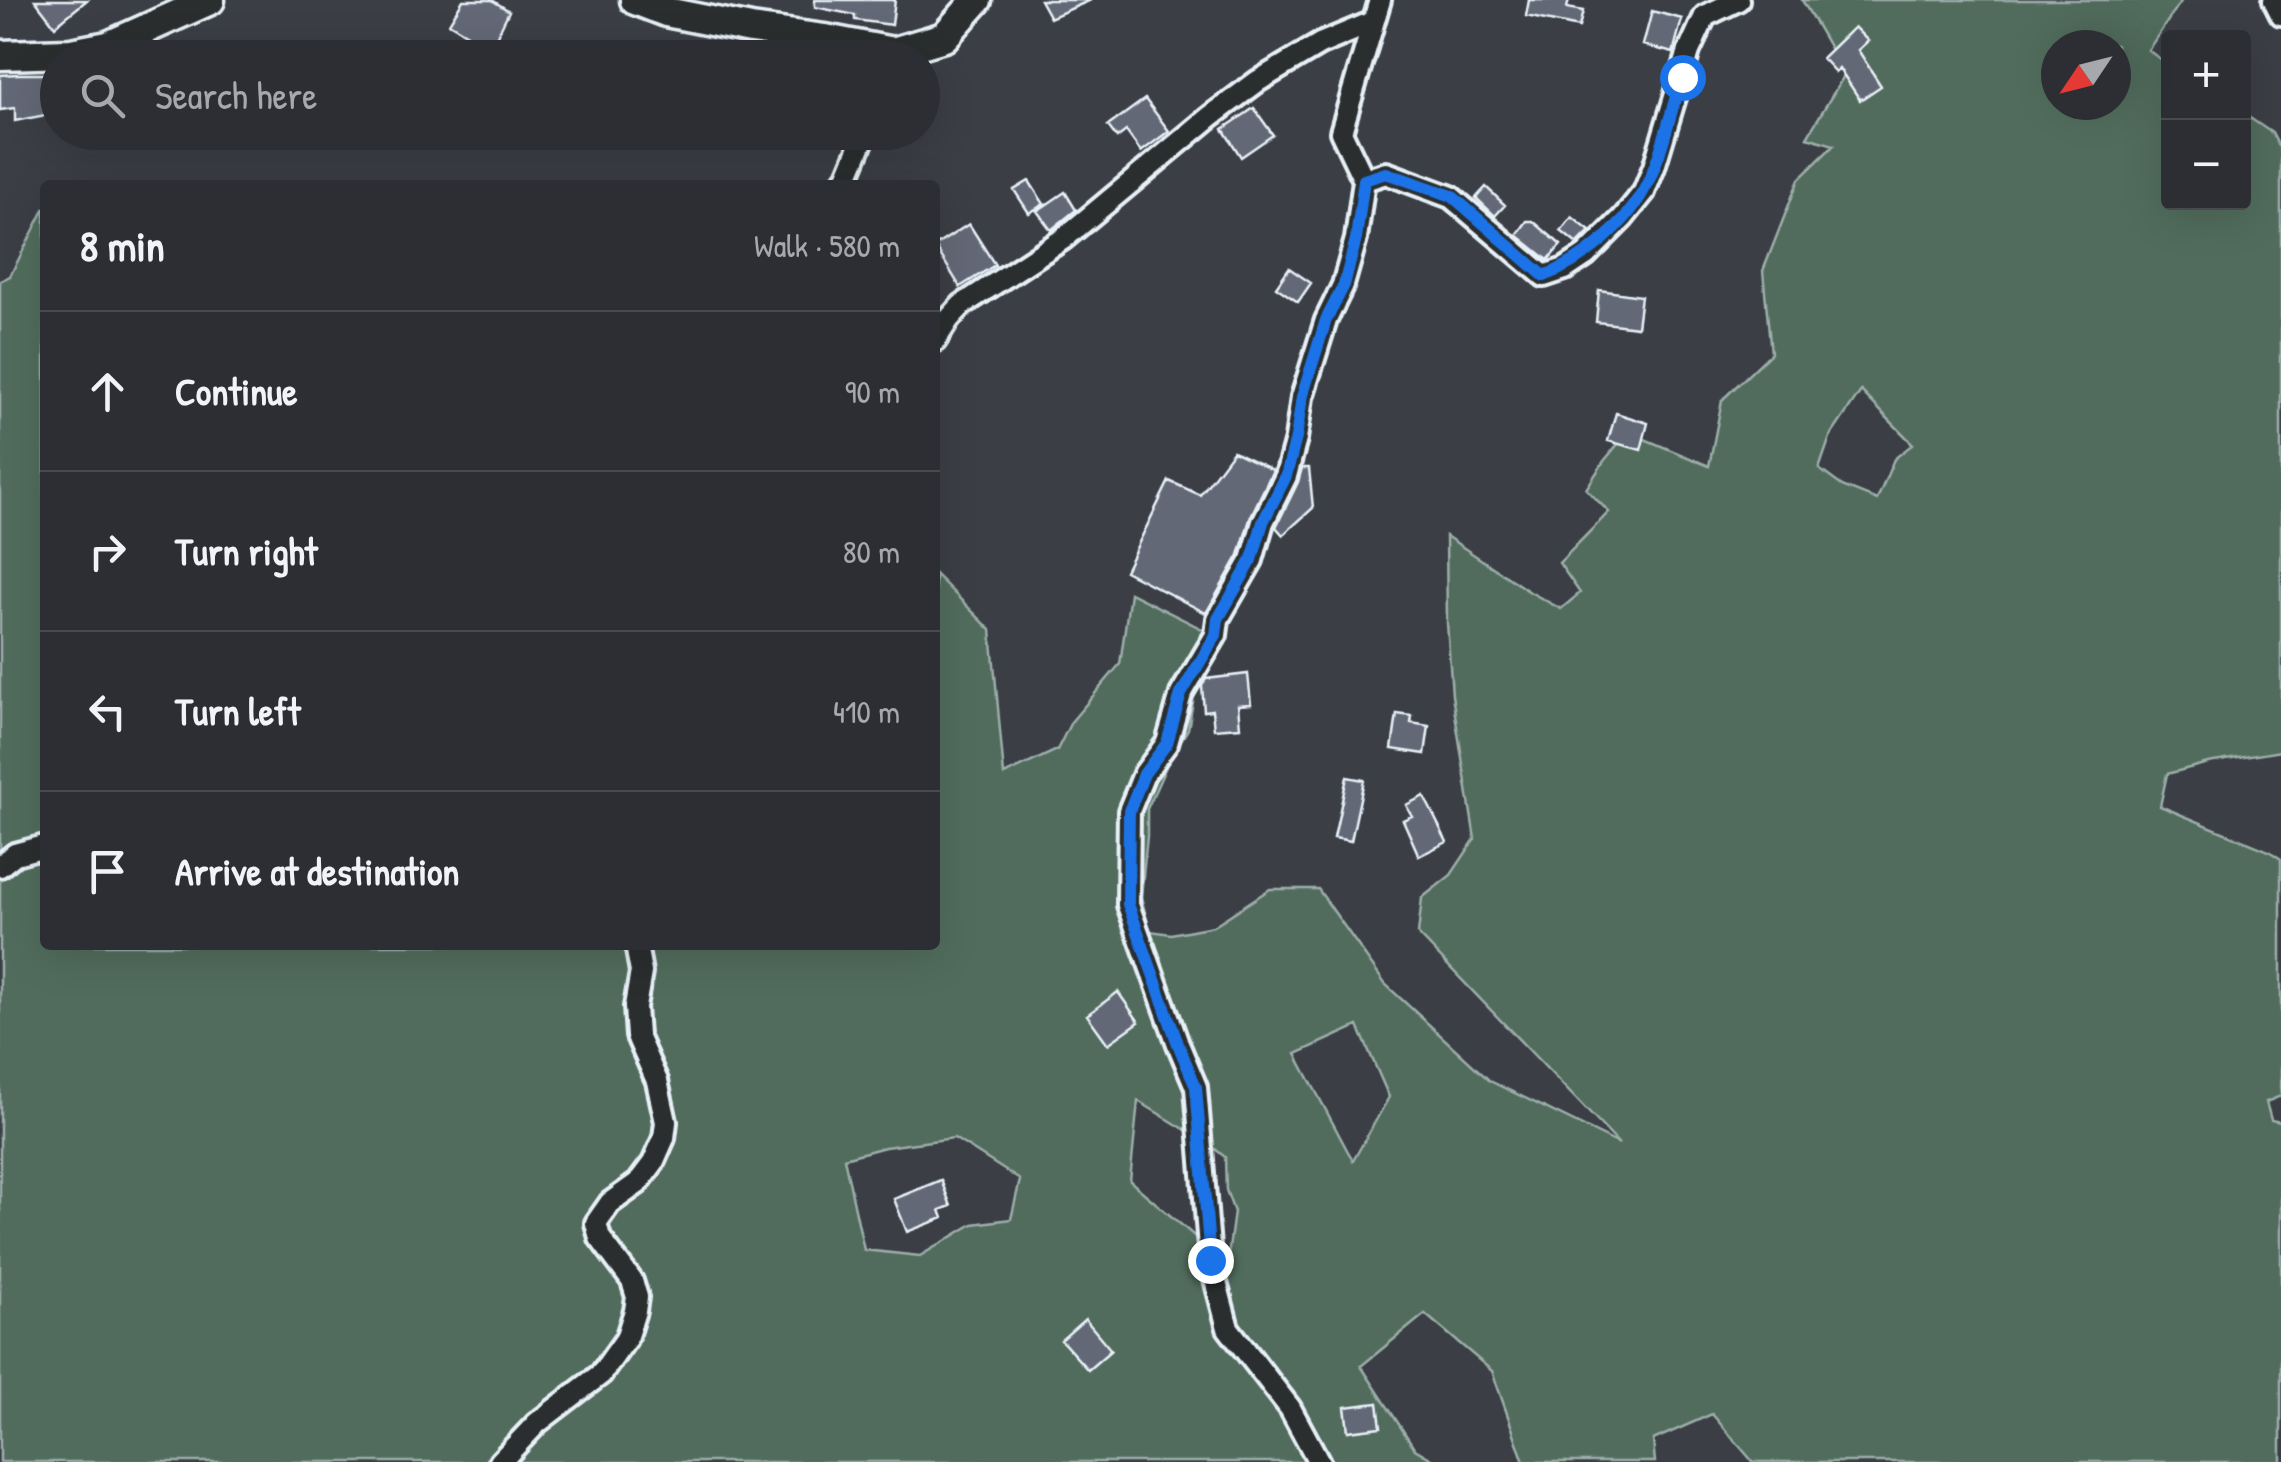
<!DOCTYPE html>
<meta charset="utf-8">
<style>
body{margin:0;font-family:"Patrick Hand",sans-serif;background:#34363b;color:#f1f3f6}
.controls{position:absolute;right:30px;top:30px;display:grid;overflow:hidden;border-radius:10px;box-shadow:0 10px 40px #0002}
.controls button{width:90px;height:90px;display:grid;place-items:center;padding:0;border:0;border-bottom:2px solid #484a4e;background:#2c2e33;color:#f1f3f6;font:50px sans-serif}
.compass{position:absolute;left:2041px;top:30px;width:90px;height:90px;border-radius:50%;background:#2c2e33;box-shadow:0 10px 40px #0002;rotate:235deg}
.stop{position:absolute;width:30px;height:30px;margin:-22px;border:8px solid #1a73e8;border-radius:50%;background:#fff}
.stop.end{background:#1a73e8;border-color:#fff;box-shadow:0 2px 10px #0008}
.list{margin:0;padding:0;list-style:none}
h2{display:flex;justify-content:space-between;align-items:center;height:130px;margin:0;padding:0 40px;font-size:42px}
h2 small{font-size:32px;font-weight:400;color:#a6a8ac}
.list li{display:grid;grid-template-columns:65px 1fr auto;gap:30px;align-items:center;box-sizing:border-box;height:160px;padding:0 40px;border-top:2px solid #484a4e}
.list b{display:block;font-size:38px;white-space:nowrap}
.list em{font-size:32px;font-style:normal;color:#a6a8ac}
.icon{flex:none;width:55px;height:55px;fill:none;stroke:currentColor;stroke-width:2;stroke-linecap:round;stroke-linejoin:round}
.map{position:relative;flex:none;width:2281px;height:1462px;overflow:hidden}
.search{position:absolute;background:#2c2e33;box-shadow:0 10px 40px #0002;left:40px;top:40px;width:900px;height:110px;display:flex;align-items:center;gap:25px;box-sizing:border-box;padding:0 35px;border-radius:55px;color:#a6a8ac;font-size:38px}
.panel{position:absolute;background:#2c2e33;box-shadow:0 10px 40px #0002;left:40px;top:180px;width:900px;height:770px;border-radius:10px}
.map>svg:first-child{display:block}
</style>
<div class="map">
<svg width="2281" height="1462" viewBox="0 0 2281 1462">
<rect width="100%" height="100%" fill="#3b3e44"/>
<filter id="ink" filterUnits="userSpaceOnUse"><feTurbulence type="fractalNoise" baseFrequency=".01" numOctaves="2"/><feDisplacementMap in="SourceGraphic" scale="20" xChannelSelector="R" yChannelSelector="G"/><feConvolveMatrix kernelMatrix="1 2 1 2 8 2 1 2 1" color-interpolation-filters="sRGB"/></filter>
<g filter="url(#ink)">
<path fill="#516c5c" stroke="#9caeaa" stroke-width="2.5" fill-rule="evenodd" d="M1802 0H2182L2148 50 2168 65V202H2244V114L2272 133 2281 151V751L2208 763 2167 774 2160 806 2269 851 2281 859V1096L2266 1102 2271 1120 2281 1122V1462H1753L1712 1414 1653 1440 1655 1462H1524L1492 1371 1425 1314 1361 1366 1415 1449 1437 1462H0V281L10 276 45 208V945H935V574L991 630 1004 775 1057 750 1071 722 1120 664 1130 593 1206 631 1188 729 1169 760 1147 809V836L1141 897 1150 931 1171 934 1213 926 1270 889H1318L1385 984 1490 1081 1619 1144 1418 934 1422 898 1451 875 1475 839 1452 695 1447 623 1446 536 1530 592 1561 609 1580 593 1559 563 1609 512 1586 489 1604 461 1628 432 1709 466 1722 400 1771 353 1763 271 1799 179 1834 145 1807 137 1845 74ZM2056 45H2116V105H2056ZM1861 391 1913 444 1894 459 1877 500 1842 486 1819 469 1830 437ZM1358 1026 1389 1097 1353 1161 1296 1054ZM1138 1101 1209 1144 1225 1157 1226 1190 1234 1212 1227 1264 1130 1181ZM954 1138 1020 1180 1011 1219 973 1224 920 1256 864 1250 844 1158 885 1147Z"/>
<path fill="#636776" stroke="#e8f1f8" stroke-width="2.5" d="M35 0H87L55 26Z
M463 0H492L509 11 491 48 449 23Z
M815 0H895L892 25 855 20V15L815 7Z
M1040 0H1091L1050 18Z
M1529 0H1569L1567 8 1583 11 1579 27 1526 16Z
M1652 11 1682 19 1673 53 1643 45Z
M1854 27 1868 41 1858 50 1881 86 1860 100 1839 68 1835 72 1822 58Z
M19 74H49L58 79 56 113 15 121V108L0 110V75Z
M1145 99 1169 131 1141 152 1126 131 1117 138 1108 126Z
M1254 108 1273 135 1241 157 1223 129Z
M1029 181 1044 204 1029 213 1014 190Z
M1486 187 1505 205 1495 216 1476 198Z
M1065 192 1076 210 1051 230 1037 211Z
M1572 217 1590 231 1577 244 1561 231Z
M1527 221H1533L1561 245 1548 260 1517 235Z
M969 224 995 265 960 287 935 246Z
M1289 268 1311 283 1298 302 1276 287Z
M1599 290 1641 296 1637 327 1596 322Z
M1616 413 1648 423 1641 450 1608 441Z
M1233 451 1273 470 1251 516 1239 555 1206 613 1125 571 1169 481 1200 495Z
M1302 468H1309L1313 508 1283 535 1276 527 1298 482Z
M1248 674 1251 704 1238 705 1240 727 1214 729 1212 710 1204 711 1202 686 1206 679Z
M1397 714 1412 716 1411 723 1429 726 1425 754 1392 749Z
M1347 777 1364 780 1351 841 1334 838Z
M1424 796 1447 842 1419 856 1403 820 1412 816 1406 805Z
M1118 992 1139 1022 1108 1044 1087 1015Z
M941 1180 951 1206 940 1210 943 1218 907 1232 894 1199Z
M1085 1319 1111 1350 1088 1370 1061 1340Z
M1378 1403 1381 1427 1348 1431 1345 1407Z"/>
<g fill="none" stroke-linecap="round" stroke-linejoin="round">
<defs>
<path id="street" d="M1380 0 1341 132 1364 180 1386 173 1451 197 1544 276 1565 269 1586 255 1623 218 1644 192 1654 167 1689 51 1705 16 1738 0
M2274 0 2281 14
M839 185 847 178 866 132
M935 341 949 319 962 305 1063 239 1211 116 1258 81 1320 44 1373 22
M0 866 15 854 45 846
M500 1462 537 1423 601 1374 626 1339 635 1311 637 1297 632 1281 600 1238 596 1223 610 1203 638 1183 653 1163 664 1138 666 1122 657 1081 637 1036 635 1007 641 972 636 945
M1319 1462 1290 1408 1228 1328 1210 1260 1196 1087 1178 1044 1128 905 1129 811 1144 774 1167 743 1181 694 1216 635 1218 619 1252 560 1263 522 1286 476 1296 439 1302 397 1326 320 1343 285 1356 239 1364 180"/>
<path id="secondary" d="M635 0 666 12 751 29 825 39 893 52 944 37 977 0
M0 55 71 53 108 46 210 0"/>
</defs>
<use href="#street" stroke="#e8f1f8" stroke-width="28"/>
<use href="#secondary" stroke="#e8f1f8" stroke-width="35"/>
<use href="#street" stroke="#2a2d2e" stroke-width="20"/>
<use href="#secondary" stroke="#2a2d2e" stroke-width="28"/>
</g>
</g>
<g fill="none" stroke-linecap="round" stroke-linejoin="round" filter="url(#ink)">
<path stroke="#1a73e8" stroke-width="12" d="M1210 1260 1196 1087 1178 1044 1128 904 1129 811 1144 774 1167 743 1181 694 1216 635 1218 619 1252 560 1263 522 1286 476 1296 438 1302 397 1326 320 1344 285 1356 239 1364 180 1386 173 1452 196 1544 276C1582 262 1625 226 1644 190 1662 157 1670 112 1682 77"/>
</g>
</svg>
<div class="controls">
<button>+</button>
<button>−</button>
</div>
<svg class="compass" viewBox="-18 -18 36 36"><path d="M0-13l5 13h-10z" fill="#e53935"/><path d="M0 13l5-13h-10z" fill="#a6a8ac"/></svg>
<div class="stop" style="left:1682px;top:77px"></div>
<div class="stop end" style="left:1210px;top:1260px"></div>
<div class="search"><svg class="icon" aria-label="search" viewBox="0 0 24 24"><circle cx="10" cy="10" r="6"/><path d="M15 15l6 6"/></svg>Search here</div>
<section class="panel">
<h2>8 min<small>Walk · 580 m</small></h2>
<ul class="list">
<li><svg class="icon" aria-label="ahead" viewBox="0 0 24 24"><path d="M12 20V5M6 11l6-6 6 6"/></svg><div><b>Continue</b></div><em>90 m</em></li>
<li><svg class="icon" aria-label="right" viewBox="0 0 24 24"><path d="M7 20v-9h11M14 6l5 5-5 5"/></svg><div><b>Turn right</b></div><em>80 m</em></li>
<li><svg class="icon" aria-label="left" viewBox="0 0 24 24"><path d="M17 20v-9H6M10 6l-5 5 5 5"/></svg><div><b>Turn left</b></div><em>410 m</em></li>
<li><svg class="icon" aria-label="arrive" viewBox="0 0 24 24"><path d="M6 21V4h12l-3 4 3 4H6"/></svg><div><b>Arrive at destination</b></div></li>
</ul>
</section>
</div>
